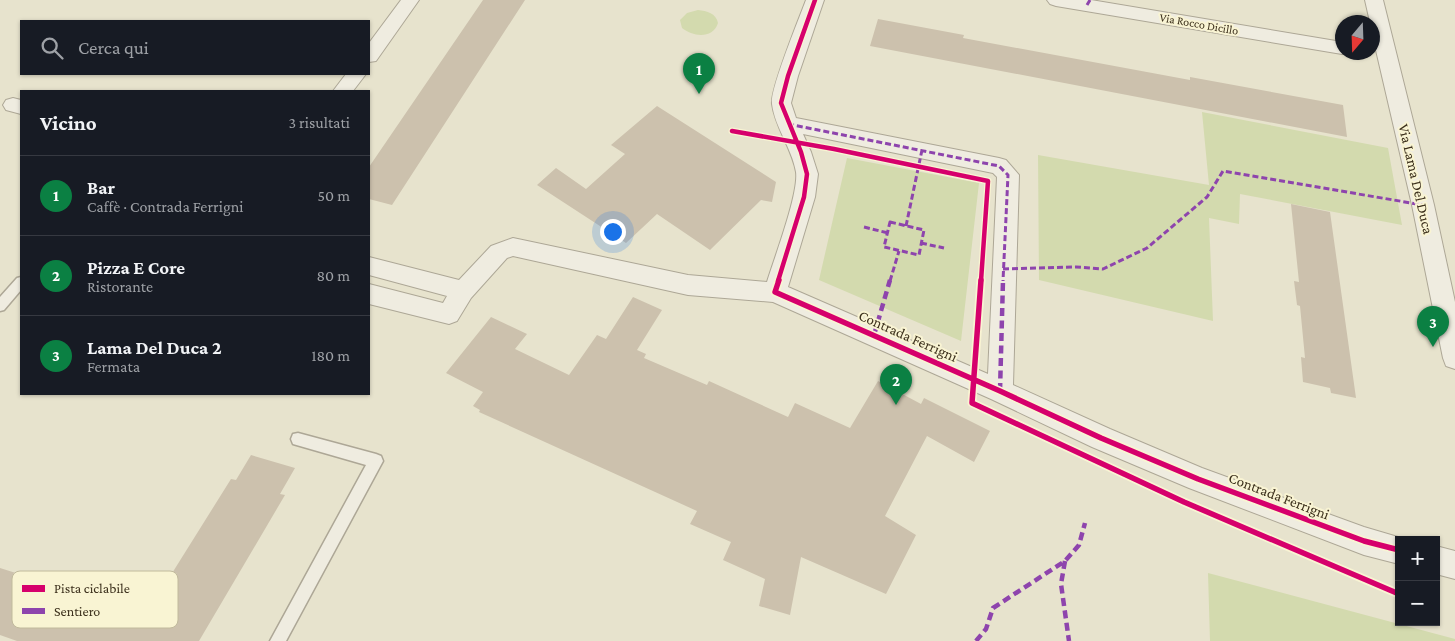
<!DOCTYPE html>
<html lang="it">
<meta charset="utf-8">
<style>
body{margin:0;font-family:"Crimson Pro",serif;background:#20242c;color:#f1f3f6}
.controls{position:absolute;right:15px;bottom:15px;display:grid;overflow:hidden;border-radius:0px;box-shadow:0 1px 4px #0004}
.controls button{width:45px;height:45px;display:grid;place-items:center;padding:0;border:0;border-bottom:1px solid #363941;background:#171b24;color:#f1f3f6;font:25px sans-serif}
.compass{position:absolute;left:1335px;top:15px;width:45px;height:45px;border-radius:50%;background:#171b24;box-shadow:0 1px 4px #0004;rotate:199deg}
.you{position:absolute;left:612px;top:231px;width:18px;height:18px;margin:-12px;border:4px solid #fff;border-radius:50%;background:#1a73e8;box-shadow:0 0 0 8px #1a73e833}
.badge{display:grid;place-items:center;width:32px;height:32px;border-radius:50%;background:#0b8043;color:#fff;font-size:16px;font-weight:700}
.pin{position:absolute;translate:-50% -41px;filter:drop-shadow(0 1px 2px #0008)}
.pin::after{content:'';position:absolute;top:26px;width:18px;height:15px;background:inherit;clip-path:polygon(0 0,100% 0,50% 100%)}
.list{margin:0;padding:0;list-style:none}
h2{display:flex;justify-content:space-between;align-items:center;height:65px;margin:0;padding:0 20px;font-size:21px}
h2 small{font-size:16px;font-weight:400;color:#9ea1a6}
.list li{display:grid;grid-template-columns:32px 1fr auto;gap:15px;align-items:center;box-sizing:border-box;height:80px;padding:0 20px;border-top:1px solid #363941}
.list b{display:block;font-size:19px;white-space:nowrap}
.list p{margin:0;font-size:16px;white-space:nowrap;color:#9ea1a6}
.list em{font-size:16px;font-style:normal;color:#9ea1a6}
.icon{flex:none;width:28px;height:28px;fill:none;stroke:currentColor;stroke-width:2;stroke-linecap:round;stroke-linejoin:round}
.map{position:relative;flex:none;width:1455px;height:641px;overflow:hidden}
.search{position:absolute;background:#171b24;box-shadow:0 1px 4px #0004;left:20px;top:20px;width:350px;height:55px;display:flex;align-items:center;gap:12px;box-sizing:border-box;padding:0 18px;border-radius:0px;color:#9ea1a6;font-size:19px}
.panel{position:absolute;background:#171b24;box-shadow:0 1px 4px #0004;left:20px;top:90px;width:350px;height:305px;border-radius:0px}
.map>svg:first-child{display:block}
</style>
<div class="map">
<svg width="1455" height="641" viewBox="0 0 1455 641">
<rect width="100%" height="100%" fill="#e7e3cd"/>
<path fill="#d3daae" d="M698 10C707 11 716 13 718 23 713 39 693 37 682 28L680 20 687 13Z
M1202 112 1388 148 1402 225 1240 194 1239 224 1209 218 1213 321 1039 280 1038 155 1209 185Z
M847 158 979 183 961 341 819 280Z
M1208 573 1455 639V641H1210Z"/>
<path fill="#ccc1ad" d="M483 0H525L392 205 369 199V167Z
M878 19 964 35 963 38 1190 80V77L1343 105 1347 137 870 46Z
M657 106 776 182 772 202 761 200 710 250 657 214 626 243 537 185 556 168 586 189 625 154 611 145Z
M1291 204 1330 212 1356 398 1331 393 1330 388 1303 382 1301 357 1305 358 1300 306 1297 305 1294 281 1299 282Z
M633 297 662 310 637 350 646 354 644 358 707 385 709 381 788 417 795 403 850 428 878 381 921 404 924 398 990 431 974 462 927 436 885 516 916 535 886 594 801 557 790 615 759 606 765 579 723 560 731 542 690 524 697 511 479 412 480 410 473 406 483 392 446 373 491 317 527 334 515 349 569 375 597 335 606 339Z
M251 455 295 468 280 494 285 495 199 641H17L0 635V568L82 594 75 604 139 626 231 479 236 480Z"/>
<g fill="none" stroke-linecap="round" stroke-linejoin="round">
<defs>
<path id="lane" d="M21 277V290L4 310 0 311V297L17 278Z
M298 433 376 454 381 456 383 461 286 641H270L366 465 293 444 291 439 293 434Z"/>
<path id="street" d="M401 0H419L376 61 369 62V43Z
M806 0H824L798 76 791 103 796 118 999 158 1006 160 1019 175 1013 385 1110 429 1202 468 1364 527 1408 540H1399V564L1364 555 1189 488 1092 447 991 399 773 302 688 295 513 256 507 258 471 298 457 321 449 324 369 304V284L443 303 447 296 369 275V257L459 280 491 246 513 238 688 275 767 282C774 259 799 193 796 172 792 148 775 128 772 104 770 89 799 19 806 0ZM803 134 993 173 997 177 988 374 788 287 815 197 818 174 811 152Z
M1047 0H1091L1342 42V52H1349L1342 54 1056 6 1050 4Z
M1365 0H1383L1434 205 1455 302V369L1446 366 1443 358 1412 205 1372 33V22H1370Z
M346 74H366L353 91H333Z
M13 98 21 100V114L6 110 3 105 6 100Z
M1436 546 1455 551V579L1436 574Z"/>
</defs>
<use href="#lane" stroke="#ada796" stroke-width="3"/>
<use href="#street" stroke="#ada796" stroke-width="2"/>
<use href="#lane" fill="#efece0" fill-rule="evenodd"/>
<use href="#street" fill="#efece0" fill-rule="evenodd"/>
<path stroke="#8e44ad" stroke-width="3" stroke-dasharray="6 3" stroke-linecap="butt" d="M1087 5 1090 0
M788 124 999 166 1008 175 1003 281
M890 222 924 230 919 255 884 247Z
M906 226 922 150
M864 227 888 233
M921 243 944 248
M1003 269 1076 267 1103 269 1147 248 1207 197 1223 171 1423 205
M890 281 899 251"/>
<path stroke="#8e44ad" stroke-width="4.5" stroke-dasharray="8 4.5" stroke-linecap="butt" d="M874 335 890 280
M1000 391 1003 280
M1065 561 1061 584 1069 641
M976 641 986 629 993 608 1065 561 1079 545 1085 523"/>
<defs>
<path id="cycleway-far1" d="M732 131 834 149 988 181 981 281
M778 281 804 197 807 174 801 152 781 103 788 76 815 0"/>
<path id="cycleway" d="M779 280 775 292 1000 391 1101 438 1198 479 1364 541 1399 550
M981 280 972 403 1184 502 1399 594"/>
</defs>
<use href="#cycleway-far1" stroke="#f9f4d3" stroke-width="7"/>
<use href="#cycleway" stroke="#f9f4d3" stroke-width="9"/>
<use href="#cycleway-far1" stroke="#d6006c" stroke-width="4.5"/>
<use href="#cycleway" stroke="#d6006c" stroke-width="5.5"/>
</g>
<g text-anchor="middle" stroke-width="4" stroke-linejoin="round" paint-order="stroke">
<g font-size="12" fill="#3d311d" stroke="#f9f4d3">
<text transform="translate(1199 24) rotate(10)" y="4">Via Rocco Dicillo</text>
</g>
<g font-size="15" fill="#3d311d" stroke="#f9f4d3">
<text transform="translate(1416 179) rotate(77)" y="5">Via Lama Del Duca</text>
<text transform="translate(908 336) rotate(24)" y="5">Contrada Ferrigni</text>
<text transform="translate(1279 496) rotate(21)" y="5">Contrada Ferrigni</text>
</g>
</g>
<rect x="12" y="571" width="166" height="57" rx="8" fill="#f9f4d3" stroke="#c1ba9c" stroke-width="1"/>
<rect x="22" y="585" width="23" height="7" fill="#d6006c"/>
<rect x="22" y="608" width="23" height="6" fill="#8e44ad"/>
<g font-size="14" fill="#3d311d">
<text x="54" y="593">Pista ciclabile</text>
<text x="54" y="616">Sentiero</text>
</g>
</svg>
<div class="controls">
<button>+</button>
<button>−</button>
</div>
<svg class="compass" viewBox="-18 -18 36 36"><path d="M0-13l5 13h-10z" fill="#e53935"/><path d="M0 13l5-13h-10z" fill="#9ea1a6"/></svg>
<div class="you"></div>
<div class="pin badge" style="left:699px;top:94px">1</div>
<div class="pin badge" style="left:896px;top:405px">2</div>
<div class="pin badge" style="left:1433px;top:347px">3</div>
<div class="search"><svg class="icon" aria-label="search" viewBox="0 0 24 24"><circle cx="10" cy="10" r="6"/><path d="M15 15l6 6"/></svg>Cerca qui</div>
<section class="panel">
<h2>Vicino<small>3 risultati</small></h2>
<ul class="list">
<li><span class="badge">1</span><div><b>Bar</b><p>Caffè · Contrada Ferrigni</p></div><em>50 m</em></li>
<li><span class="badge">2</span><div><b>Pizza E Core</b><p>Ristorante</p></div><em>80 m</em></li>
<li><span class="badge">3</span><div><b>Lama Del Duca 2</b><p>Fermata</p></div><em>180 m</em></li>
</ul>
</section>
</div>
